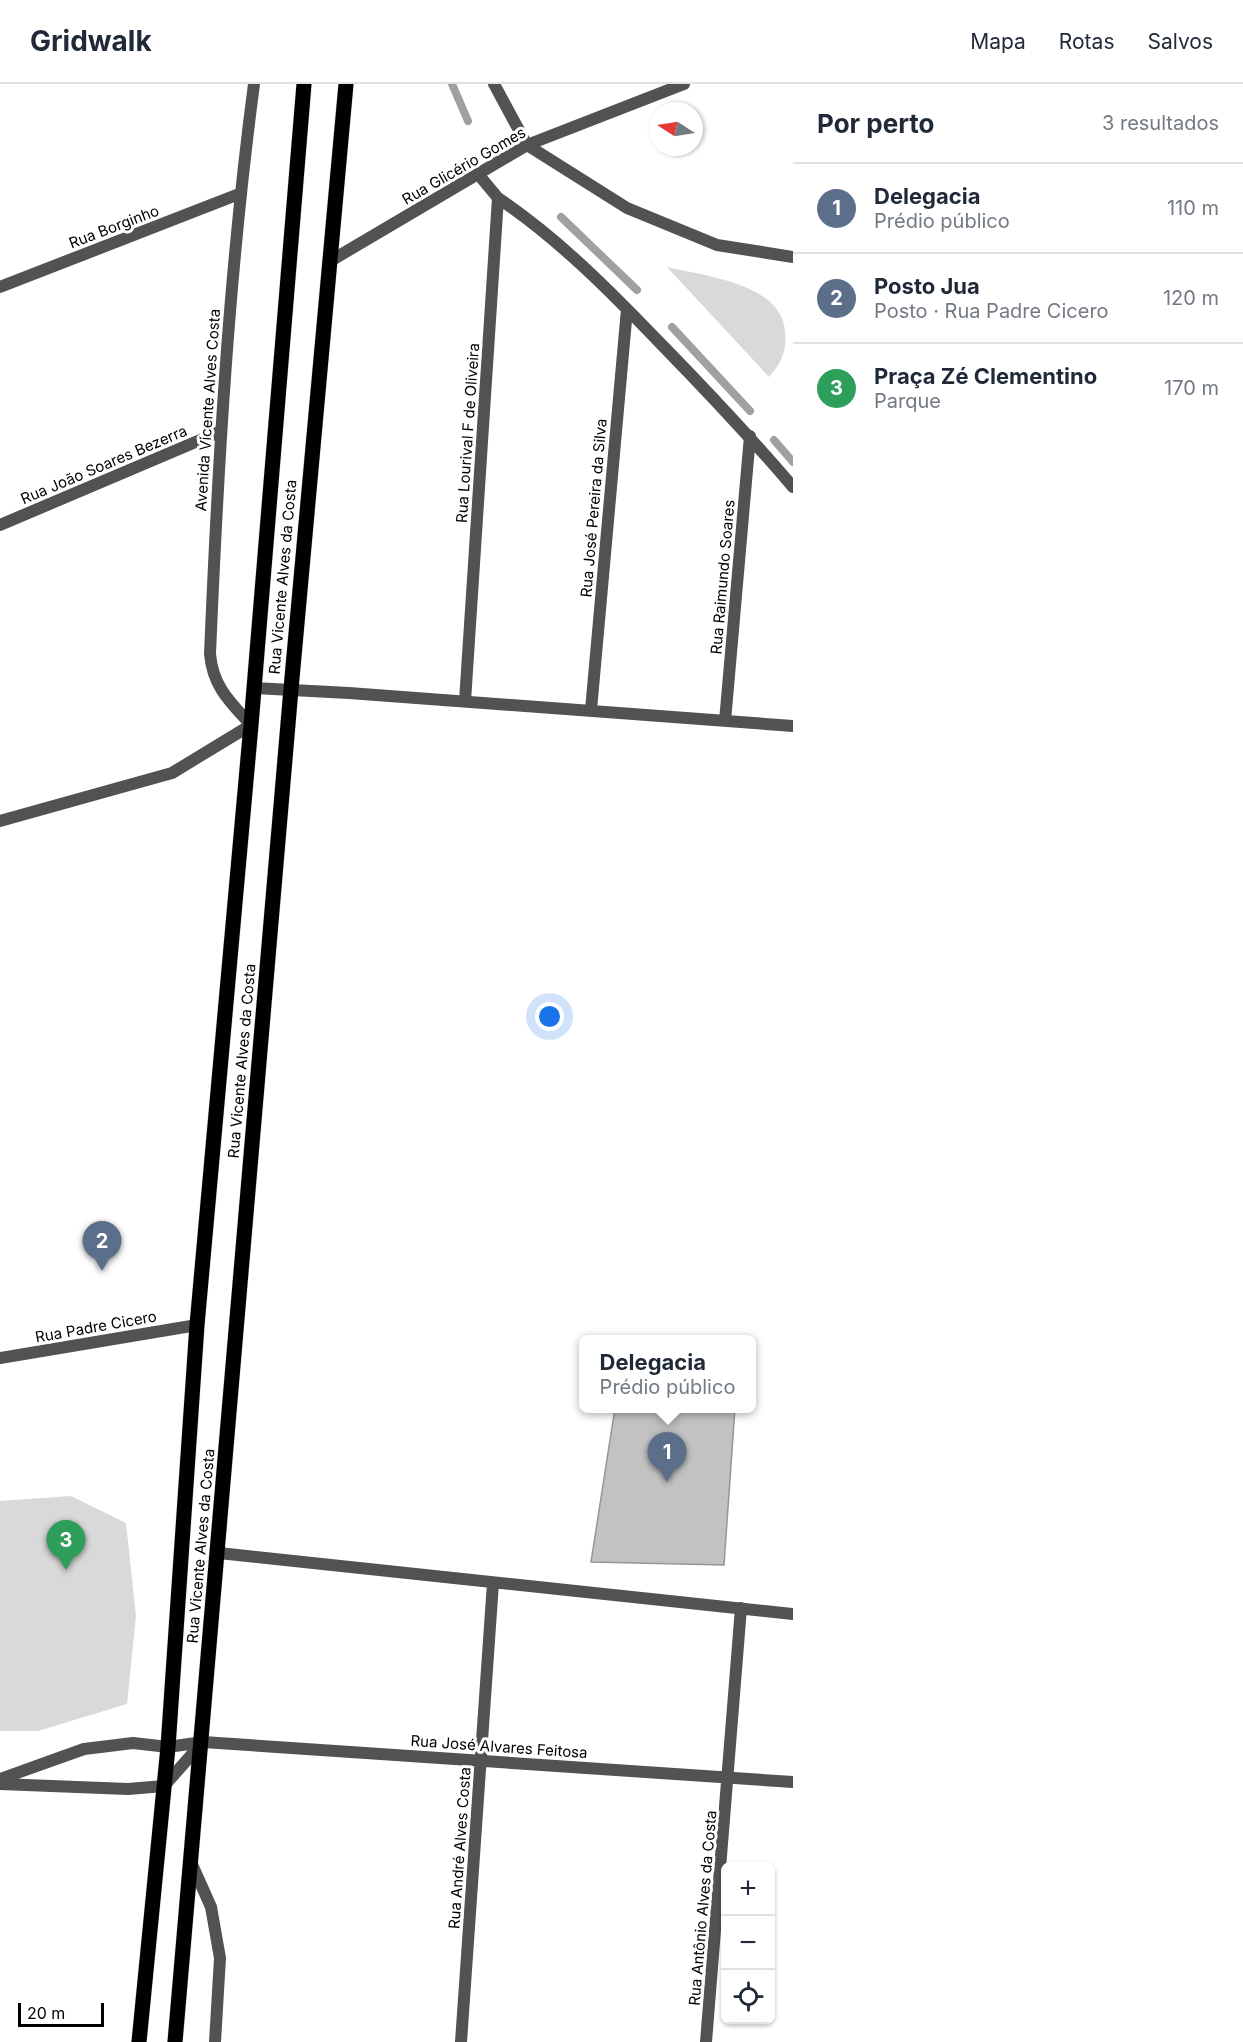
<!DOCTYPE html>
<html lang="pt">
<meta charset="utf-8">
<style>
body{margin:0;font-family:Inter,sans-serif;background:#f6f6f7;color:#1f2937}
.controls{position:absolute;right:18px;bottom:18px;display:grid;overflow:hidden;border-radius:9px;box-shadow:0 2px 4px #0004}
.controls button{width:54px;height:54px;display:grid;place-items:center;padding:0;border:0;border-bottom:2px solid #e0e1e3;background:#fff;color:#1f2937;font:30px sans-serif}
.compass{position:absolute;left:649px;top:18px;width:54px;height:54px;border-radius:50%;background:#fff;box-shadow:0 2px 4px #0004;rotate:282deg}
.scale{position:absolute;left:18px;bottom:15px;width:86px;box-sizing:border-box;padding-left:6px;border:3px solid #000;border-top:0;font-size:16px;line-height:21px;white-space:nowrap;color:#000;-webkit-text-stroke:4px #fff;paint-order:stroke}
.you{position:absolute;left:550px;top:933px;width:21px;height:21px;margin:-15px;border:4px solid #fff;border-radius:50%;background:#1a73e8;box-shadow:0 0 0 9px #1a73e833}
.badge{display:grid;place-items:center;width:39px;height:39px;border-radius:50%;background:#000;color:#fff;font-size:20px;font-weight:700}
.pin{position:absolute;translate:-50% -50px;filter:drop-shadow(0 2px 3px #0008)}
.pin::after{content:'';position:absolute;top:32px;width:21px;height:18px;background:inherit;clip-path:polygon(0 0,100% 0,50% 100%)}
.popup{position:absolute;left:579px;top:1251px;width:177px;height:78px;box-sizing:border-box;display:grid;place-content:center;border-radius:9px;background:#fff;filter:drop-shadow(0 2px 4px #0005);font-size:20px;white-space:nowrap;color:#747a83}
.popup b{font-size:22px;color:#1f2937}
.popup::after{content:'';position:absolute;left:50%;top:100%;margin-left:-12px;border:12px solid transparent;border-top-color:#fff}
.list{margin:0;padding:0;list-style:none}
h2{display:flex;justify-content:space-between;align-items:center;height:78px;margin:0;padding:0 24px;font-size:26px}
h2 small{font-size:20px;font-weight:400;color:#747a83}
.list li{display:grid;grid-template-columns:39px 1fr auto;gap:18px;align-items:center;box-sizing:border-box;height:90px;padding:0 24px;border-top:2px solid #e0e1e3}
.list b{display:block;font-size:22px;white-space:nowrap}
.list p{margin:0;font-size:20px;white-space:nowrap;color:#747a83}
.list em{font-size:20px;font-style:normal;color:#747a83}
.icon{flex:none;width:33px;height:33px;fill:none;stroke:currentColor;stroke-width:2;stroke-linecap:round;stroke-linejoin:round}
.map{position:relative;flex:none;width:793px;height:1958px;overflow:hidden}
header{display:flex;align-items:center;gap:36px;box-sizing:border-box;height:84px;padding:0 30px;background:#fff;border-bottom:2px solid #e0e1e3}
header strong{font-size:28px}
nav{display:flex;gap:33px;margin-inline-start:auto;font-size:21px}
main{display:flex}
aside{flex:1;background:#fff}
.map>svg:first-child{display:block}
</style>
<header>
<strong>Gridwalk</strong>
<nav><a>Mapa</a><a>Rotas</a><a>Salvos</a></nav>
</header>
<main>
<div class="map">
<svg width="793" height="1958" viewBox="0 0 793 1958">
<rect width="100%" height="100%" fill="#fff"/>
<path fill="#d9d9d9" d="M667 183C704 192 781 199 785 247 787 267 782 278 769 293Z
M71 1412 126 1439 136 1532 127 1620 38 1647H0V1417Z"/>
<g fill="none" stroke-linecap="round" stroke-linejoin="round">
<path stroke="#a0a0a0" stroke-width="8" d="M452 0 468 37
M561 133 637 206
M672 243 750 327
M774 356 793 378"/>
</g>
<path fill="#c2c2c2" stroke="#969696" stroke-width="1.5" d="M615 1324H735L724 1481 591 1478Z"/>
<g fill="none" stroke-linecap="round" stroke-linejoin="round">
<defs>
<path id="primary" d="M139 1958 168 1663 197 1241 251 641 304 0
M175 1958 291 605 346 0"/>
</defs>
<use href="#primary" stroke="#dbdbdb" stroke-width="16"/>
<path stroke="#525252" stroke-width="12" d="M494 0 527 61 627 124 717 161 793 173
M498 114C560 156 611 208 662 261 707 307 751 354 793 403
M332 176 527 61 684 0
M0 203 239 110
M0 441 219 348
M254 604 349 609 793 642
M465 617 498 114 478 90
M591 626 627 225
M725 637 750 352
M0 737 172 689 251 641C230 618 213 603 210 570 218 379 229 189 254 0
M0 1274 197 1241
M219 1469 793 1530
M0 1695 84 1665 133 1659 168 1663 203 1658 793 1698
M0 1700 128 1705 164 1702 202 1659
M190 1776 211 1823 220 1874 215 1958
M461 1958 493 1499
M706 1958 741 1524"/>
<use href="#primary" stroke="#000" stroke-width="15"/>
</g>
<g text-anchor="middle" stroke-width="6" stroke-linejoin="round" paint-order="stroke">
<g font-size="15" fill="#000" stroke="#fff">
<text transform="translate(464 82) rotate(-30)" y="5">Rua Glicério Gomes</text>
<text transform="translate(114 143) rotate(-21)" y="5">Rua Borginho</text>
<text transform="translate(208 326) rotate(-86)" y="5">Avenida Vicente Alves Costa</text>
<text transform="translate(468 349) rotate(-86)" y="5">Rua Lourival F de Oliveira</text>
<text transform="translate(104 381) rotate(-23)" y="5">Rua João Soares Bezerra</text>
<text transform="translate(594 424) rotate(-85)" y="5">Rua José Pereira da Silva</text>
<text transform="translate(283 493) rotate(-85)" y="5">Rua Vicente Alves da Costa</text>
<text transform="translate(723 493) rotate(-85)" y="5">Rua Raimundo Soares</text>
<text transform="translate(242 977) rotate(-85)" y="5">Rua Vicente Alves da Costa</text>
<text transform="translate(96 1243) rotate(-10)" y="5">Rua Padre Cicero</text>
<text transform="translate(201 1462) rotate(-85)" y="5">Rua Vicente Alves da Costa</text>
<text transform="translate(499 1663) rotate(4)" y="5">Rua José Alvares Feitosa</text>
<text transform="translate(460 1764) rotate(-86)" y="5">Rua André Alves Costa</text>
<text transform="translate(703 1824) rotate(-85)" y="5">Rua Antônio Alves da Costa</text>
</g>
</g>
</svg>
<div class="controls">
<button>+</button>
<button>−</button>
<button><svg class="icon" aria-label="locate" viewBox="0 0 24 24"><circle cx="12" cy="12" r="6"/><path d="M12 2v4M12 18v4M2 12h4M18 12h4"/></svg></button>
</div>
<svg class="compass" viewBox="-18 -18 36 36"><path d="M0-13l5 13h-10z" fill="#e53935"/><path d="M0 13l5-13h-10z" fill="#747a83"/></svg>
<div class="scale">20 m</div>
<div class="you"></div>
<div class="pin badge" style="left:667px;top:1398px;background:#5c6f8a">1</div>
<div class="popup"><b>Delegacia</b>Prédio público</div>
<div class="pin badge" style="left:102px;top:1187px;background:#5c6f8a">2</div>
<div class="pin badge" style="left:66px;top:1486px;background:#2e9e5b">3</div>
</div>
<aside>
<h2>Por perto<small>3 resultados</small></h2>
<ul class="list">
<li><span class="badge" style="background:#5c6f8a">1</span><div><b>Delegacia</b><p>Prédio público</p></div><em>110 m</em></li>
<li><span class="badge" style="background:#5c6f8a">2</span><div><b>Posto Jua</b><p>Posto · Rua Padre Cicero</p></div><em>120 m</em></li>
<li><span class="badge" style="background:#2e9e5b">3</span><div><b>Praça Zé Clementino</b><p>Parque</p></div><em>170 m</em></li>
</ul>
</aside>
</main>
